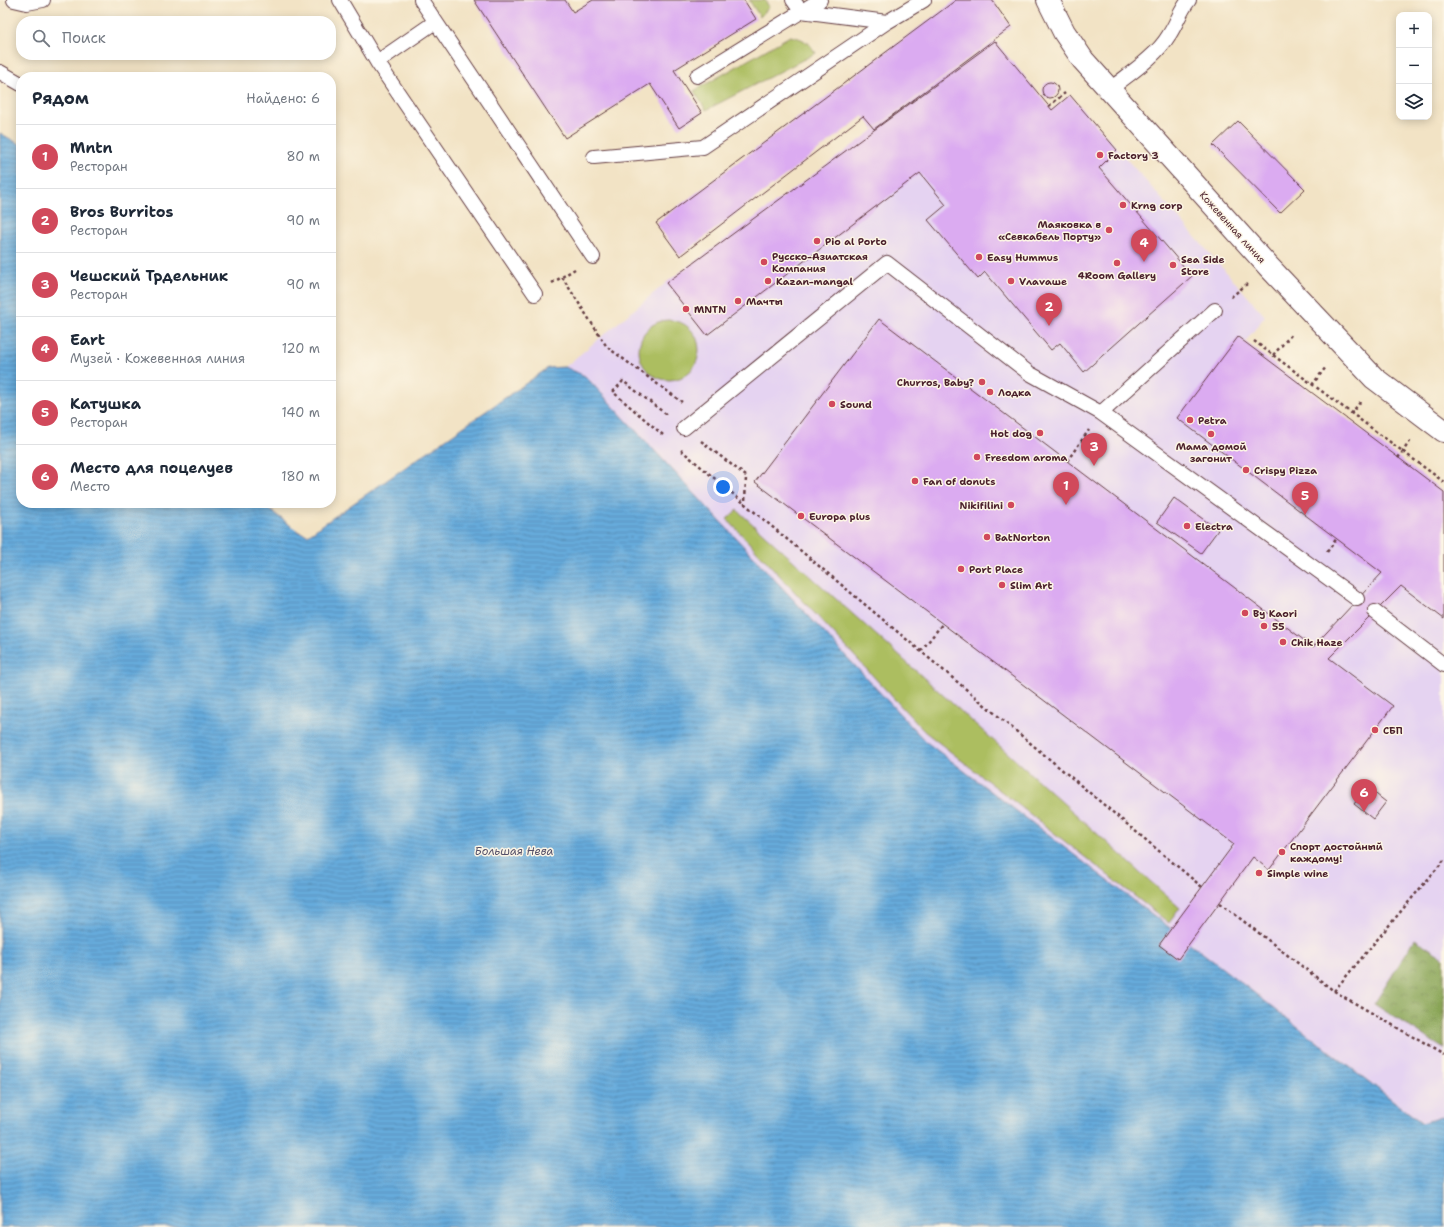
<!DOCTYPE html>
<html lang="ru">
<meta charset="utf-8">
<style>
body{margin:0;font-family:"Shantell Sans",sans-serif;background:#f6f6f7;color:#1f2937}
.controls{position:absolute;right:12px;top:12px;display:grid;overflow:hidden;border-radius:8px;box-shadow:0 2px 10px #0003}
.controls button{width:36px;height:36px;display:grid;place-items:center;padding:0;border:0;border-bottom:1px solid #e0e1e3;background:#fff;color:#1f2937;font:20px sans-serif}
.you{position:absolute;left:723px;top:487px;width:14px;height:14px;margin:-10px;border:3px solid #fff;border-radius:50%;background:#1a73e8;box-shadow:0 0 0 6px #1a73e833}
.badge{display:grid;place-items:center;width:26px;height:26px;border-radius:50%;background:#d1495b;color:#fff;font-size:13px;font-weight:700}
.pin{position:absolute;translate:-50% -33px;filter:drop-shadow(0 1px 2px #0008)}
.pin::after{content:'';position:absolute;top:21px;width:14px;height:12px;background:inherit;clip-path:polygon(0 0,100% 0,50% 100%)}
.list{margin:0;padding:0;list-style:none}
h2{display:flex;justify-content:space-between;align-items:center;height:52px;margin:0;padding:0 16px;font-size:17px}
h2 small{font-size:13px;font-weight:400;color:#747a83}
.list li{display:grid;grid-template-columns:26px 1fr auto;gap:12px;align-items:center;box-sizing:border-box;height:64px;padding:0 16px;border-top:1px solid #e0e1e3}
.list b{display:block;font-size:15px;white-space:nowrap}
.list p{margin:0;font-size:13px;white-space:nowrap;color:#747a83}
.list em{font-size:13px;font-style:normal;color:#747a83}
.icon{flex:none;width:22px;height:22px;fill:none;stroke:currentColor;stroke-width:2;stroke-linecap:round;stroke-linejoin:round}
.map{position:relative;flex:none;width:1444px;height:1227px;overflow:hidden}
.search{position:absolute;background:#fff;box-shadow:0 2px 10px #0003;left:16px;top:16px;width:320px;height:44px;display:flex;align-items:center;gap:10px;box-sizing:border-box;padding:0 14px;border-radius:16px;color:#747a83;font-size:15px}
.panel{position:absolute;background:#fff;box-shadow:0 2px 10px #0003;left:16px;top:72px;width:320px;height:436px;border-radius:16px}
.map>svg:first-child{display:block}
</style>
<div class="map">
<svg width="1444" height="1227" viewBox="0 0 1444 1227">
<defs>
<pattern id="forest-crowns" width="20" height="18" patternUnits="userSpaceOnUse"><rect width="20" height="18" fill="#89a557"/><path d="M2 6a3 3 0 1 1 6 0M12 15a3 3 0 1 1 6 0" fill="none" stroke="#728648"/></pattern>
<pattern id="water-rules" width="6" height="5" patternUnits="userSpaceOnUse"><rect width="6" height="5" fill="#66abdc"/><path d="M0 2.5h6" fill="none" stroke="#568bb3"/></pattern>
</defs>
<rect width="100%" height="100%" fill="#fcf5e5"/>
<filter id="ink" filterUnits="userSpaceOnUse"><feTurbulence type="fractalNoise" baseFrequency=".025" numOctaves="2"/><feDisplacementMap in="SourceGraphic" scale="8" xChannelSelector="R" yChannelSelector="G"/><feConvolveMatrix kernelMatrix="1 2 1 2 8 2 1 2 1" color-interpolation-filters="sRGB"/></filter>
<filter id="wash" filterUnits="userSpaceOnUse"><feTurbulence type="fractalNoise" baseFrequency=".012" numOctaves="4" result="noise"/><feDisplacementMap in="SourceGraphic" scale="16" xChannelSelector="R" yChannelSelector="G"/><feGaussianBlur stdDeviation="0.9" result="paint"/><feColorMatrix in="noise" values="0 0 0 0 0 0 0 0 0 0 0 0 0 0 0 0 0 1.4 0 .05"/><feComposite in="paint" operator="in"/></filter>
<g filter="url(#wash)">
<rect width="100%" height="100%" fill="#f2e3c5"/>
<path fill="#e5d3f1" d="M995 41 1052 110 1070 95 1265 316 1245 342 1444 492V1116L1423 1123 1204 954 925 741 585 376 565 367 666 283Z"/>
<path fill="#acbe61" stroke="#7b6e46" d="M749 0H765L769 7 760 17Z
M790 36C803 38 808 42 816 53L706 110 694 91Z
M639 350a30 30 0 1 1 60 0a30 30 0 1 1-60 0Z
M737 510 1180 908 1169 923 924 731 727 519Z"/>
<path fill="url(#forest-crowns)" stroke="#6a6241" d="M1415 939 1444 958V1049L1374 1004Z"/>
<path fill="url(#water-rules)" stroke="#586584" d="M0 133 21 145V503H261L299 532 308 535 548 368 565 367 585 376 925 741 1204 954 1422 1123 1444 1116V1227H0Z"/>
<g id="blocks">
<path fill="#dbabf1" d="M474 0H565L573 12 593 0H744L756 19 674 70 702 113 679 128 650 84 565 138Z
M956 0H992L1011 27 874 129 863 116 680 256 656 223Z
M995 41 1052 110 1070 95 1117 150 1099 168 1192 276 1084 372 1060 343 1051 350 985 272 978 279 928 220 946 205 920 173 707 335 666 283Z
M1042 90a8 8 0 1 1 16 0a8 8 0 1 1-16 0Z
M1238 121 1305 189 1280 213 1213 145Z
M879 319 1313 647 1382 573 1177 418 1238 337 1444 492V619L1401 586 1329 658 1393 706 1269 870 1253 857 1178 959 1159 945 1234 844 755 482Z
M1174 498 1218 530 1201 553 1157 522Z
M1367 787 1386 802 1373 819 1354 804Z"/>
</g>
</g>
<g filter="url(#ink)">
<use href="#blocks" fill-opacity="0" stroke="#633c42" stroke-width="1"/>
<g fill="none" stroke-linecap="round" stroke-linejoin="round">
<defs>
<path id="service" d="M14 0 27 3 43 0
M340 0 377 62 535 294
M421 0 593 257
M793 0 801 11 887 22
M377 62 435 22
M0 72 21 84
M697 76 820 0
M1109 90C1129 74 1156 57 1169 35 1177 23 1180 11 1189 0
M594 157 703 147 887 22 924 0
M1215 310 1101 413 1357 599
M684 428 887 263 1029 373 1101 413
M1375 612 1444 665"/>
<path id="minor" d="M1048 0 1064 32 1083 60 1268 266 1374 378 1444 431"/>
</defs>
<use href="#service" stroke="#633c42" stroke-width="16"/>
<use href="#minor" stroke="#633c42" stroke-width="24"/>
<path stroke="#633c42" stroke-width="2.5" stroke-dasharray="3 3" stroke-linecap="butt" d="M1049 106 1065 93
M562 277 607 347 682 402
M552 283 575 269
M1231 297 1247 284
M1254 341 1444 482
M1273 355 1292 334
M1312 385 1326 367
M1351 414 1361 401
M663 435 613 392 623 381 667 415
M701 441 746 476 745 504 1202 887
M681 450 745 504
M1398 458 1411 440
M1067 461 1089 430
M1327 552 1337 538
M921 651 943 623
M1220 903 1334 991 1444 860
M1334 991 1444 1055"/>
<use href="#service" stroke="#fff" stroke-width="14"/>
<use href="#minor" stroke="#fff" stroke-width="22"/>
</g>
</g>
<g fill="#d1495b" stroke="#fcf5e5" stroke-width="1.5">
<circle cx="1100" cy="155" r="4"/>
<circle cx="1123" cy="205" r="4"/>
<circle cx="1109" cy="230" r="4"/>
<circle cx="817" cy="241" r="4"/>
<circle cx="979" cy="257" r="4"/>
<circle cx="764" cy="262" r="4"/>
<circle cx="1117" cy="263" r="4"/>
<circle cx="1173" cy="265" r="4"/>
<circle cx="768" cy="281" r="4"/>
<circle cx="1011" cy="281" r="4"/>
<circle cx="738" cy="301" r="4"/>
<circle cx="686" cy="309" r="4"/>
<circle cx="982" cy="382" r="4"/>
<circle cx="990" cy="392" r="4"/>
<circle cx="832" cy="404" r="4"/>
<circle cx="1190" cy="420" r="4"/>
<circle cx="1040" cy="433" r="4"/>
<circle cx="1211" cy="434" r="4"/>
<circle cx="977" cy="457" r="4"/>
<circle cx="1246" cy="470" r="4"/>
<circle cx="915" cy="481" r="4"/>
<circle cx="1011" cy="505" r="4"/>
<circle cx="801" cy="516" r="4"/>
<circle cx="1187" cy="526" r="4"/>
<circle cx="987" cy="537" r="4"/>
<circle cx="961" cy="569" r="4"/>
<circle cx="1002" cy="585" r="4"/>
<circle cx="1245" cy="613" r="4"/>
<circle cx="1264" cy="626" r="4"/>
<circle cx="1283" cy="642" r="4"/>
<circle cx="1375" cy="730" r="4"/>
<circle cx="1282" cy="852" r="4"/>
<circle cx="1259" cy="873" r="4"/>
</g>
<g text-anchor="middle" stroke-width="3" stroke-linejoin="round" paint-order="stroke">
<g font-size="10" font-weight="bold" fill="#4a1f2b" stroke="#fcf5e5" text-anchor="start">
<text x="1108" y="159">Factory 3</text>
<text x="1131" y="209">Krng corp</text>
<text x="1101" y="228" text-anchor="end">Маяковка в<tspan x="1101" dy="12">«Севкабель Порту»</tspan></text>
<text x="825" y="245">Pio al Porto</text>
<text x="772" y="260">Русско-Азиатская<tspan x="772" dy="12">Компания</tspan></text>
<text x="987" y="261">Easy Hummus</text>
<text x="1181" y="263">Sea Side<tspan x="1181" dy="12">Store</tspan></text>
<text x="1117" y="279" text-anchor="middle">4Room Gallery</text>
<text x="776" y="285">Kazan-mangal</text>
<text x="1019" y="285">Vлаvаше</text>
<text x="746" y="305">Мачты</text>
<text x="694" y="313">MNTN</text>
<text x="974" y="386" text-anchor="end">Churros, Baby?</text>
<text x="998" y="396">Лодка</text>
<text x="840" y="408">Sound</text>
<text x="1198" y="424">Petra</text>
<text x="1032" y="437" text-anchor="end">Hot dog</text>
<text x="1211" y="450" text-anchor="middle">Мама домой<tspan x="1211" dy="12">загонит</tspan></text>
<text x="985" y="461">Freedom aroma</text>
<text x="1254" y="474">Crispy Pizza</text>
<text x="923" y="485">Fan of donuts</text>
<text x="1003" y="509" text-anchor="end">Nikifilini</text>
<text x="809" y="520">Europa plus</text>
<text x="1195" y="530">Electra</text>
<text x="995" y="541">BatNorton</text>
<text x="969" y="573">Port Place</text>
<text x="1010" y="589">Slim Art</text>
<text x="1253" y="617">By Kaori</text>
<text x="1272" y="630">55</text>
<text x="1291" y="646">Chik Haze</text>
<text x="1383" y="734">СБП</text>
<text x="1290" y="850">Спорт достойный<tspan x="1290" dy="12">каждому!</tspan></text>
<text x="1267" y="877">Simple wine</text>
</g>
<g font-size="10" fill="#4a1f2b" stroke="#fcf5e5">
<text transform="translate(1233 227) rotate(48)" y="4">Кожевенная линия</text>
</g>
<g font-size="11" font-style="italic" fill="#545069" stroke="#fcf5e5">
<text x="514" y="855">Большая Нева</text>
</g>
</g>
</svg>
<div class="controls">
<button>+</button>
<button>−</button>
<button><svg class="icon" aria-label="layers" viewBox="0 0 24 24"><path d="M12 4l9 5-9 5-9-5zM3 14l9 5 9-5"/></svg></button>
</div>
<div class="you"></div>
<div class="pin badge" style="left:1066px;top:505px">1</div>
<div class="pin badge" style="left:1049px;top:326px">2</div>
<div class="pin badge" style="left:1094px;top:466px">3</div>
<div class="pin badge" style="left:1144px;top:262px">4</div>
<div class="pin badge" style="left:1305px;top:515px">5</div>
<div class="pin badge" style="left:1364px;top:812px">6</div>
<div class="search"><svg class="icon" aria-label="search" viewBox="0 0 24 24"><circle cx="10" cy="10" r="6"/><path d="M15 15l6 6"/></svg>Поиск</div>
<section class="panel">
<h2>Рядом<small>Найдено: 6</small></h2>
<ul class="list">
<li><span class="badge">1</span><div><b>Mntn</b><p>Ресторан</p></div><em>80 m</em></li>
<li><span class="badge">2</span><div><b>Bros Burritos</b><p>Ресторан</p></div><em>90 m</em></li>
<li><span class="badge">3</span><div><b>Чешский Трдельник</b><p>Ресторан</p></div><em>90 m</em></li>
<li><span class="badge">4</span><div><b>Eart</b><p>Музей · Кожевенная линия</p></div><em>120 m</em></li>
<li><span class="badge">5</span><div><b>Катушка</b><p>Ресторан</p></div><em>140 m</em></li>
<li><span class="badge">6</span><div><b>Место для поцелуев</b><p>Место</p></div><em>180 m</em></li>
</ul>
</section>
</div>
